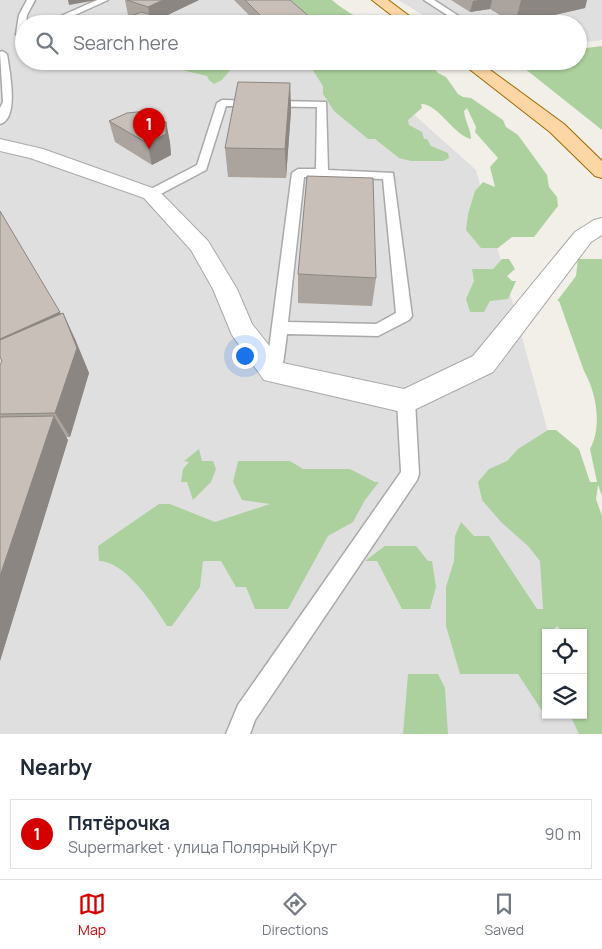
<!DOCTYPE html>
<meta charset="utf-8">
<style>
body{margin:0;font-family:Manrope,sans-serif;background:#f6f6f7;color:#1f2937}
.controls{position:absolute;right:15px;bottom:15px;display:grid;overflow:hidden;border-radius:0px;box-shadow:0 1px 4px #0004}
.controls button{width:45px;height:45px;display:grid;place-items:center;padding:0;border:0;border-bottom:1px solid #e0e1e3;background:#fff;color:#1f2937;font:25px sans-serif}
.you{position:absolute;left:244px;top:355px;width:18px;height:18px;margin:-12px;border:4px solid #fff;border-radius:50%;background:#1a73e8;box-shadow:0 0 0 8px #1a73e833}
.badge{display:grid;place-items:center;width:32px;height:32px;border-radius:50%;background:#d40000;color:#fff;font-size:16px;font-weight:700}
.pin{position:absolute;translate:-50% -41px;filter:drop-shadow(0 1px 2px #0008)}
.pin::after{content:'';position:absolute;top:26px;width:18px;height:15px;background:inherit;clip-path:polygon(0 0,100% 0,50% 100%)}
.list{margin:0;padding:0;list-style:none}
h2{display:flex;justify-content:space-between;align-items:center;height:65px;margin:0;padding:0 20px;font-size:21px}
h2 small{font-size:16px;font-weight:400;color:#747a83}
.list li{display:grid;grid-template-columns:32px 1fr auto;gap:15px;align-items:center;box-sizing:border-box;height:70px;margin:0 10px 10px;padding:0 10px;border:1px solid #e0e1e3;border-radius:0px}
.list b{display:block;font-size:19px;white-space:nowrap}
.list p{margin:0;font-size:16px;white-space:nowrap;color:#747a83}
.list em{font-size:16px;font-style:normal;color:#747a83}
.icon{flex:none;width:28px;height:28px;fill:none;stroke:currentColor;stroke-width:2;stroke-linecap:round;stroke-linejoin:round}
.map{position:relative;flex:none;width:602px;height:734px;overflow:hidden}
.search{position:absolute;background:#fff;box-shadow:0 1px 4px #0004;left:15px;right:15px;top:15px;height:55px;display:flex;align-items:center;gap:12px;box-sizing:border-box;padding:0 18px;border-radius:28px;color:#747a83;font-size:19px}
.sheet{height:145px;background:#fff}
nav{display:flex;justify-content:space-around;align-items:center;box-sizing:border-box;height:70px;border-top:1px solid #e0e1e3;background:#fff;font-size:14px;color:#747a83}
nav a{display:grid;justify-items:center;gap:2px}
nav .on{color:#d40000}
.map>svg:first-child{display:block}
</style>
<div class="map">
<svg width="602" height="734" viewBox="0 0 602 734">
<rect width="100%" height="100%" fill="#f2efe9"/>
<path fill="#e0dfdf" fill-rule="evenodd" d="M0 0H285L312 24H24V61H354L476 170 602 628V734H0ZM546 633H583V715H546Z
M398 0H602V40L578 43V24H438Z"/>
<path fill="#add19e" d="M290 0H332C343 10 355 15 367 24H319Z
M602 46V130L519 64 522 61H578V49Z
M128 61H243L234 64 233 70H230L222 80 214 84 209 80 207 76 182 70H170L161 67H144Z
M311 61H423L429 63 438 73 446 77 458 94 463 97 471 98 503 120 506 127 518 135 547 175 549 187 557 197 558 206 534 237H512L498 248H481L466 230 468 214 475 191 483 182 495 187 490 167 498 158 475 132 476 127 467 108 464 111C465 122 471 129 471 139 453 135 439 104 421 104L422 108 408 120 409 125 422 132 424 139H427L431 146 448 153 449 158 443 161H411L399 158 375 139H368L334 111 323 94V86L312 69Z
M502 259H509L515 269 507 276 512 281H516L508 299 490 301 484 312H470L466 299 474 281 472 269H493Z
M578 259H602V496L598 485 596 499 602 516V734H579L570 715H583V633H564L557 626 550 633H546V714H544L518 674H460L446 626V587L454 561 455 536 461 522 474 536H489L537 609H543L540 561 528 546 501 522 482 500 478 482 489 469 507 461 518 449 548 430H556L579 449 590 482H597L590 449C602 427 597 394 584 371L559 301H557L576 276Z
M199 449 202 461H213L216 469 211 482 193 500 187 482H181L183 469 189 462 184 461Z
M238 461H290L303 469H350L375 482H379L365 500 353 522 328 536 288 609H255L246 587H236L221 561H203L200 587 172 626H167C154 605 125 561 99 561L98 546 159 504H170L215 522 270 504 242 500 233 482Z
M385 546H416L428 561H432L436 587 430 609H402L377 561H365Z
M408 674H438L445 688 448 734H403Z"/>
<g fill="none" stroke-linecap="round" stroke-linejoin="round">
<defs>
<path id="lane" d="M27 0H35L27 15 26 24H24V36L20 37 16 34 19 15Z
M97 0H108L55 24H43Z
M424 0H434L471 24H461Z
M2 51 7 54C9 69 20 119 0 124V108L3 102 0 52Z
M222 100 326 102 328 170 393 173 412 316 409 320 378 336 287 334 282 372 280 377 274 378 268 377 266 372 292 173 298 169H316L317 107 226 106 206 170 155 197H147L145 194 147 191 197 165 217 103ZM304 177 383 179 396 313 376 324 288 322Z
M406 394 412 396 415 401 419 474 417 480 255 720 250 734H226L238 705 401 472 397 401 400 396Z"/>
<path id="street" d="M0 139 43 149 158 190 208 241 237 289 252 324 283 363 404 389 473 356 575 232 594 220 602 218V235L591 242 493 372 416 409 406 413 264 380 232 335 213 289 191 250 144 198 30 158 0 151Z"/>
<path id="primary" d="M372 0H388L420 24H403Z
M459 61H478L564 124 602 161V178L595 176 550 132Z"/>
</defs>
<use href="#lane" stroke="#a9a9a9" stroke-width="3"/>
<use href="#street" stroke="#a9a9a9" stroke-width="2"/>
<use href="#primary" stroke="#a06b00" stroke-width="2"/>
<use href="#lane" fill="#fff" fill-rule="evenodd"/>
<use href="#street" fill="#fff" fill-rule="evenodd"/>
<use href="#primary" fill="#fcd6a4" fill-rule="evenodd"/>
</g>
<path fill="#aba49e" d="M125 0H199L163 17 249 24H123L122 20 131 16 128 15Z
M234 0H290L318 24H258Z
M451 0H587L585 8 515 24 490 9 470 12Z
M290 83 291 111 286 178 228 177 225 148Z
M109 121 166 122 170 143 171 155 152 165 115 142Z
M298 274 376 278 372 306 298 303Z
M63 313 75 339 89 373 70 437H66L68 440 0 661V365L61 314Z"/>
<path fill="#8b8681" d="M68 0H97L69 5Z
M163 0H199L151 23 148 7Z
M478 0H492L490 9 470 12 473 1Z
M521 0H587L585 8 515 24Z
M290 83 291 111 286 178 285 149Z
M166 122 170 143 171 155 152 165 147 143Z
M60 312 72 338 0 350V339Z
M63 313 75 339 89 373 70 437 55 413Z
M54 416 68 440 0 661V576Z"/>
<path fill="#c7bfb8" stroke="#8b8681" d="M127 0H163L148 7Z
M245 0H290L318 24H269Z
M141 12 155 16 249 24H133L122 20Z
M238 82 290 83 285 149 225 148Z
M147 111 166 122V134L147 143 109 121 127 113Z
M307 176 373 178 376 278 298 274Z
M0 211 60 312 0 339Z
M63 313 77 348 55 413 0 414V365L2 361 0 357V340Z
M54 416 0 576V417Z"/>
</svg>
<div class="controls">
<button><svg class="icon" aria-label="locate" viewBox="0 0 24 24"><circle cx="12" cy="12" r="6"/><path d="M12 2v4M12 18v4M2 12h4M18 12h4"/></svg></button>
<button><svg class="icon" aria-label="layers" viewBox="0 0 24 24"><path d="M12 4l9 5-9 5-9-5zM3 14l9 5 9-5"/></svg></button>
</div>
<div class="you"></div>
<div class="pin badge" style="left:149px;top:149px">1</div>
<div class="search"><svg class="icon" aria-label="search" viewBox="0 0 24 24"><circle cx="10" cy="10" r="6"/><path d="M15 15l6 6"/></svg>Search here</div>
</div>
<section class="sheet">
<h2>Nearby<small></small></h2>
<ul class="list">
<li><span class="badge">1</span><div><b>Пятёрочка</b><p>Supermarket · улица Полярный Круг</p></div><em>90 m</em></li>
</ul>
</section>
<nav>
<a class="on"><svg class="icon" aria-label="map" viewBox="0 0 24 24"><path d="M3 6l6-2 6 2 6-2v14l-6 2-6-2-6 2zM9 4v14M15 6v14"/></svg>Map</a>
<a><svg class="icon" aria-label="directions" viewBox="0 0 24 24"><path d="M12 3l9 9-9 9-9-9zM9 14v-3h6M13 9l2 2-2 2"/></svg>Directions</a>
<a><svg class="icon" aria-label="saved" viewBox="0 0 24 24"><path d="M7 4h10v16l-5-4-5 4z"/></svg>Saved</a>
</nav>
